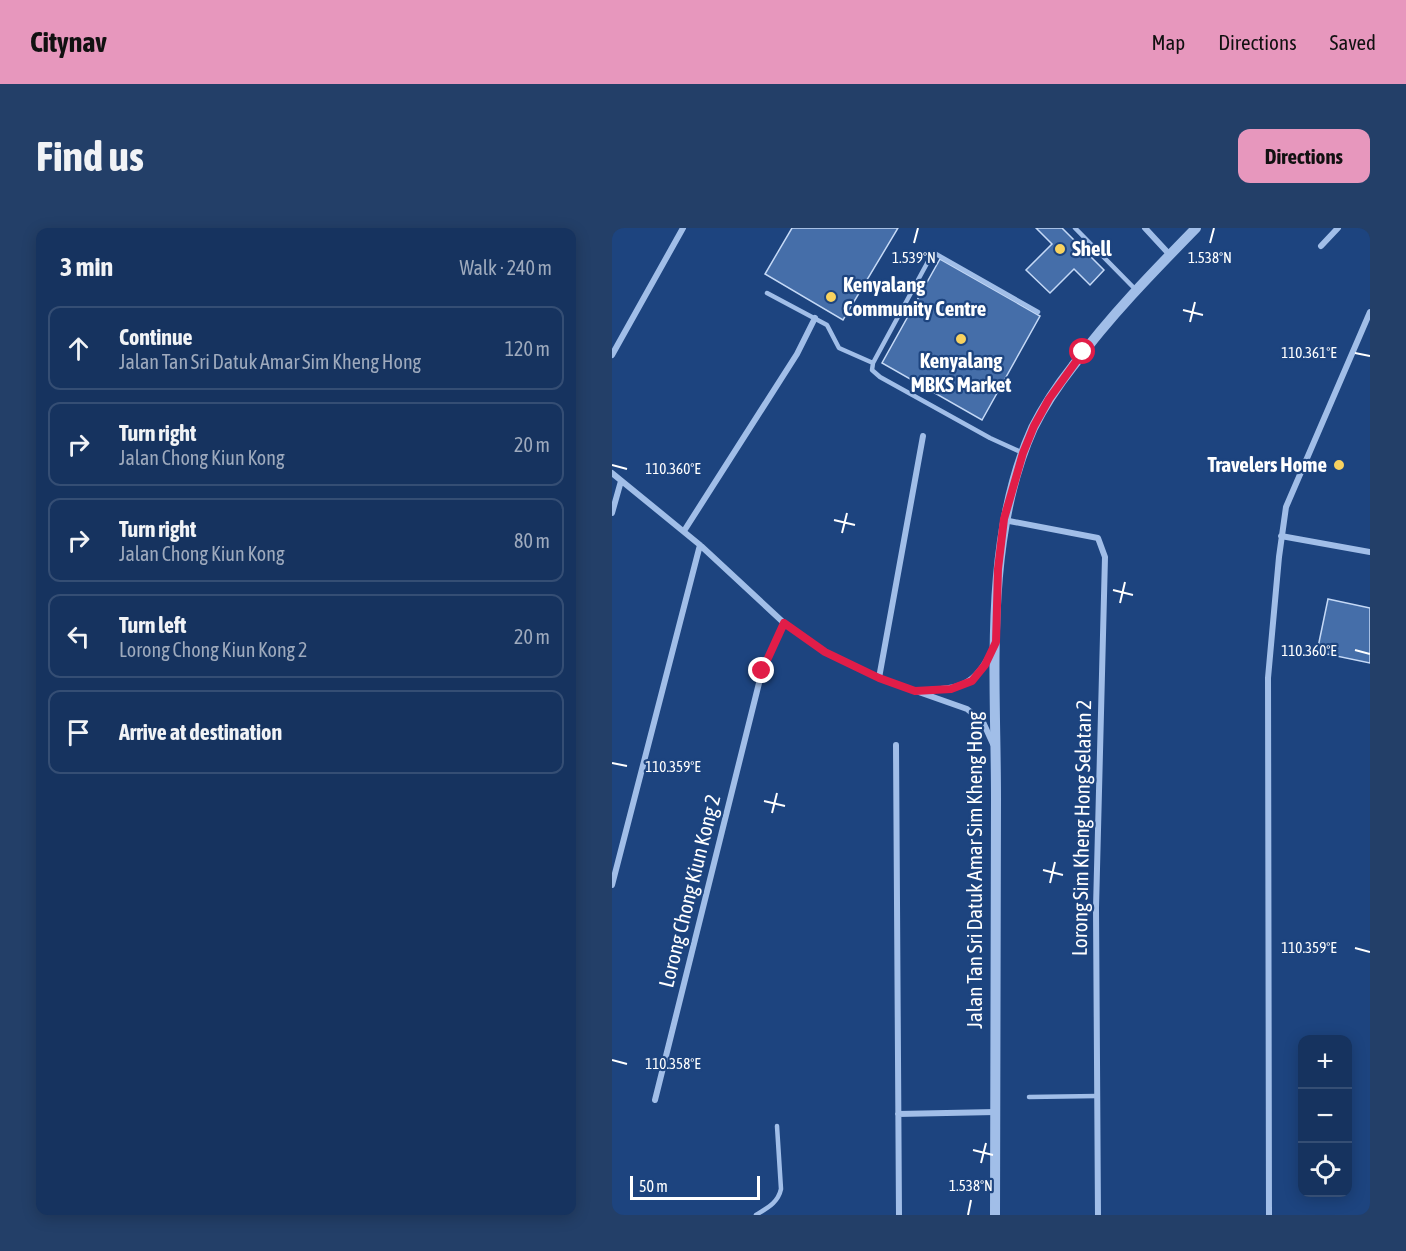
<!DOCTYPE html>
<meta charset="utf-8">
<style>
body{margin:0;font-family:"Asap Condensed",sans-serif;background:#233f68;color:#f1f3f6}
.controls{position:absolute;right:18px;bottom:18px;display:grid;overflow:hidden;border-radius:12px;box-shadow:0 3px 15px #0003}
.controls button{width:54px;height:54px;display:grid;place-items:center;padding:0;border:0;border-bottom:2px solid #354e74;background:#16335f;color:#f1f3f6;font:30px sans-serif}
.scale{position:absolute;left:18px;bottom:15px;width:130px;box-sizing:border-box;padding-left:6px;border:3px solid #fff;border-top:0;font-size:16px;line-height:21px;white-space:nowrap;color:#fff;-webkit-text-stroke:4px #1d447f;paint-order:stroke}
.stop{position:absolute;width:18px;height:18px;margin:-14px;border:4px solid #e11d48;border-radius:50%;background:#fff}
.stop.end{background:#e11d48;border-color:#fff;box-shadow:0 2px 6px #0008}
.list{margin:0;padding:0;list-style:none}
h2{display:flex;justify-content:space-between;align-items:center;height:78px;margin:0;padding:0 24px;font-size:26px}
h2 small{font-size:20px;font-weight:400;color:#9eaabd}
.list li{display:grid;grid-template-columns:39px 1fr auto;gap:18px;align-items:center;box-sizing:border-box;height:84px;margin:0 12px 12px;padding:0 12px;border:2px solid #354e74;border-radius:12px}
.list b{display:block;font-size:22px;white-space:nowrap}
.list p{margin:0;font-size:20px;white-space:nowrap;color:#9eaabd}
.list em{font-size:20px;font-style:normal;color:#9eaabd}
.icon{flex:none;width:33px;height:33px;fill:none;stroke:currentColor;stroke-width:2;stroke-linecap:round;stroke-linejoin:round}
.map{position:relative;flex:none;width:758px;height:987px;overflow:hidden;border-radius:12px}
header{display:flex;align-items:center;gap:36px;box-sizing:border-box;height:84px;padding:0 30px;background:#e797bd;color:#111}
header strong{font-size:28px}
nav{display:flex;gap:33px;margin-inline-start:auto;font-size:21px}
.intro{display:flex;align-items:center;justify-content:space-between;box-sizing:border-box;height:144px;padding:0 36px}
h1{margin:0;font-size:42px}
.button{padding:15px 27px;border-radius:12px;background:#e797bd;color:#111;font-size:21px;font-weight:700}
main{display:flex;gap:36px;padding:0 36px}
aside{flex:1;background:#16335f;border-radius:12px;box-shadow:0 3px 15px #0003}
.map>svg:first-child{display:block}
</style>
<header>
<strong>Citynav</strong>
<nav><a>Map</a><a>Directions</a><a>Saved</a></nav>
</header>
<div class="intro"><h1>Find us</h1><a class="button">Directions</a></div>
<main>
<aside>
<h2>3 min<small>Walk · 240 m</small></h2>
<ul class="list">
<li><svg class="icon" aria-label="ahead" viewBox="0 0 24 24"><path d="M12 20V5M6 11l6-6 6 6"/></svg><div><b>Continue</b><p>Jalan Tan Sri Datuk Amar Sim Kheng Hong</p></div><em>120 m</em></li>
<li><svg class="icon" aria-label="right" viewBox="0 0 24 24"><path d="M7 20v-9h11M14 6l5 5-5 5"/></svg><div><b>Turn right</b><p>Jalan Chong Kiun Kong</p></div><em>20 m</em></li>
<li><svg class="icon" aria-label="right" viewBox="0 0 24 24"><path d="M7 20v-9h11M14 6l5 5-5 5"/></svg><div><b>Turn right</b><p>Jalan Chong Kiun Kong</p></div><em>80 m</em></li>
<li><svg class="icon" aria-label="left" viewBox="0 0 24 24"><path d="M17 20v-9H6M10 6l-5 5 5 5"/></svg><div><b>Turn left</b><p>Lorong Chong Kiun Kong 2</p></div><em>20 m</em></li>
<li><svg class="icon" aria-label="arrive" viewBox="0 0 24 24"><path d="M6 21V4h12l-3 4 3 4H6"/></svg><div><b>Arrive at destination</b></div></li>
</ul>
</aside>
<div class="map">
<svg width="758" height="987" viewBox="0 0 758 987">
<rect width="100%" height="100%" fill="#1d447f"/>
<path fill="#456ea9" stroke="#c5d9f6" stroke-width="1.5" d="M180 0H286L231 92 153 46Z
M424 0H450L492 42 478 57 462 41 438 65 414 42 440 16Z
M328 31 428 88 370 192 270 135Z
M716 371 758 380V435L705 424Z"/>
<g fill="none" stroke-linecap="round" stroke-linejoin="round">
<path stroke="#a1bee8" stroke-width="4.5" d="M463 0 524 62
M155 65 215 97 227 120 261 135
M411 225 378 210 268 149 260 142 261 135 319 28 324 26 426 84
M417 869 485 868
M144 987C155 980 166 975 169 961L165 898"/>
<path stroke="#a1bee8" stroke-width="6" d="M533 0 558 27
M709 18 726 0
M0 127 71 0
M0 245 88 317 172 395 213 424 267 450 355 481 371 494 381 516
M0 285 9 253
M392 292 486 310 493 329 484 680 486 987
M72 303 185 126 203 90
M669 308 758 324
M267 450 311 208
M306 463C345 460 362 461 380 422
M284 517 287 987
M0 657 88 317
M43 872 150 443 172 395
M286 886 383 884
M657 987 656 450 667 329 674 279 758 84"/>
<path stroke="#a1bee8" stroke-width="10" d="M383 987C383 848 383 709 384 570 384 450 371 311 421 200 432 178 446 157 461 138 498 88 541 44 584 0"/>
</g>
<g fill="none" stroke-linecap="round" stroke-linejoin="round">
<path stroke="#e11d48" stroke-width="8" d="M150 443 172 395 213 424 267 450 303 463 339 461 360 453 373 437 384 414 386 341 392 291 411 225 422 198 437 171 471 124"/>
</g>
<path fill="none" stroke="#fff" stroke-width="2" d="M302 15 306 0M598 15 602 0M571 82 591 87M578 94 583 74M743 125 758 128M0 237 15 241M222 292 243 297M230 305 235 285M501 362 521 367M508 375 513 354M743 422 758 426M0 535 15 538M152 573 173 578M160 585 165 565M431 642 451 647M438 655 443 634M743 720 758 724M0 832 15 836M361 922 381 927M369 935 374 915M356 987 359 972"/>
<g fill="#f8d25f" stroke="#1d447f" stroke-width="2">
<circle cx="448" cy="21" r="6"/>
<circle cx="219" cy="69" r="6"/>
<circle cx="349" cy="111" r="6"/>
<circle cx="727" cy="237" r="6"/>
</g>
<g text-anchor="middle" stroke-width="4.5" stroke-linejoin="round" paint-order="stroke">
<g font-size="21" font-weight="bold" fill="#fff" stroke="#1d447f" text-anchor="start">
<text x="460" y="28">Shell</text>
<text x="231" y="64">Kenyalang<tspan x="231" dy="24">Community Centre</tspan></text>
<text x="349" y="140" text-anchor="middle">Kenyalang<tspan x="349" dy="24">MBKS Market</tspan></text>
<text x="715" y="244" text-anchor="end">Travelers Home</text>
</g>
<g font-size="21" fill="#fff" stroke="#1d447f">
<text transform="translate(470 600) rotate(-89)" y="7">Lorong Sim Kheng Hong Selatan 2</text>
<text transform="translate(363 642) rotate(-90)" y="7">Jalan Tan Sri Datuk Amar Sim Kheng Hong</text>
<text transform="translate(78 663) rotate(-76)" y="7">Lorong Chong Kiun Kong 2</text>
</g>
</g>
<g font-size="15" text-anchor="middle" fill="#fff" stroke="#1d447f" stroke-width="4.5" stroke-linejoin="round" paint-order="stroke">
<text x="302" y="35">1.539°N</text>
<text x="598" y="35">1.538°N</text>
<text x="697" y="130">110.361°E</text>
<text x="61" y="246">110.360°E</text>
<text x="697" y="428">110.360°E</text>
<text x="61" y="544">110.359°E</text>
<text x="697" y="725">110.359°E</text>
<text x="61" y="841">110.358°E</text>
<text x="359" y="963">1.538°N</text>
</g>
</svg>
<div class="controls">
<button>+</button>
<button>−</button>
<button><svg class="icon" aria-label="locate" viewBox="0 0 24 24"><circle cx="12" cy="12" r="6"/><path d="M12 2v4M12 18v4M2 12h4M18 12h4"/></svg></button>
</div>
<div class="scale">50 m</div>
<div class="stop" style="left:471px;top:124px"></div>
<div class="stop end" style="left:150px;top:443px"></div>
</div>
</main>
